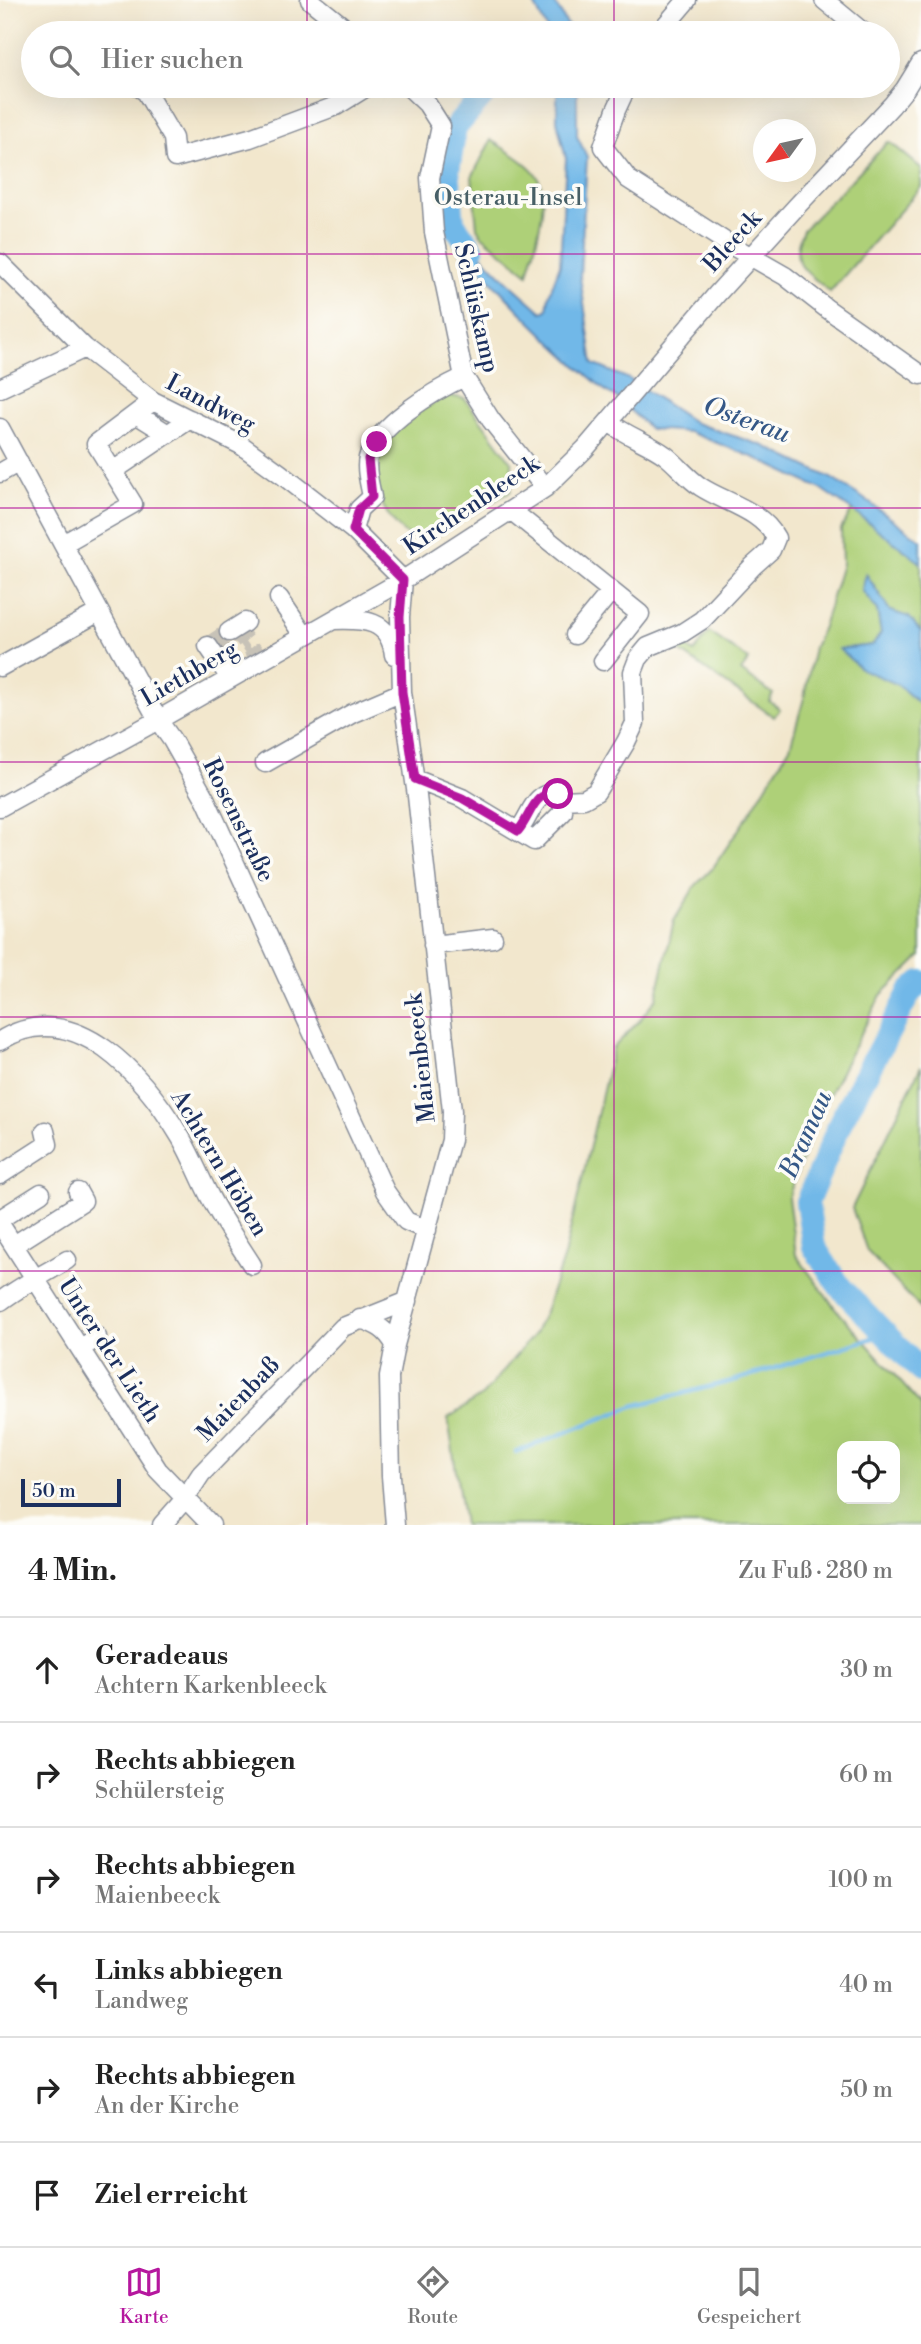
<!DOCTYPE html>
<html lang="de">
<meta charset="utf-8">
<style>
body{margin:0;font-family:"Libre Bodoni",serif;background:#f2f2f2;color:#222}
.controls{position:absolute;right:21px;bottom:21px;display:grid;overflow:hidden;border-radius:14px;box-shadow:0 7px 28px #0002}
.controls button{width:63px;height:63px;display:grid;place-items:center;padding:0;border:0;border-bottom:2px solid #e0e0e0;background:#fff;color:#222;font:35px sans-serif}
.compass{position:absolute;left:753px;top:119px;width:63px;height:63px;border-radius:50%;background:#fff;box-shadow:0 7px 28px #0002;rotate:237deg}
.scale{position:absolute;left:21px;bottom:18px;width:100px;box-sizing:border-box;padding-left:7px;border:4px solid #1b2f5e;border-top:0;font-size:19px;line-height:24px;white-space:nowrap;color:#1b2f5e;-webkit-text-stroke:5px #fdfcf7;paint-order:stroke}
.stop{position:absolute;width:21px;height:21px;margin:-16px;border:5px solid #b5179e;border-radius:50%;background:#fff}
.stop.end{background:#b5179e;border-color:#fff;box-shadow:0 2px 7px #0008}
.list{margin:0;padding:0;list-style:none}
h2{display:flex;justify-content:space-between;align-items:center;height:91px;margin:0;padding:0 28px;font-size:30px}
h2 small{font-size:23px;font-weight:400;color:#767676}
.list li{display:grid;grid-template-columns:46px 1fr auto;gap:21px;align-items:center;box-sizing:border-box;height:105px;padding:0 28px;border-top:2px solid #e0e0e0}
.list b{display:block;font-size:26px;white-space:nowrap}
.list p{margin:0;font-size:23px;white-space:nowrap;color:#767676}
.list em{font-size:23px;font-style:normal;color:#767676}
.icon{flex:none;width:38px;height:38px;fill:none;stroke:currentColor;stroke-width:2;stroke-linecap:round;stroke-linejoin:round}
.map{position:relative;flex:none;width:921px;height:1525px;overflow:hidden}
.search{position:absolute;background:#fff;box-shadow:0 7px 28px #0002;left:21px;right:21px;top:21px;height:77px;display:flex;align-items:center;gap:18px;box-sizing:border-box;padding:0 24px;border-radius:38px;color:#767676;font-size:26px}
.sheet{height:721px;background:#fff}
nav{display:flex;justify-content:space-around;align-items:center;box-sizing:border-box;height:98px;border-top:2px solid #e0e0e0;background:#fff;font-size:19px;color:#767676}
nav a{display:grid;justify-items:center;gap:4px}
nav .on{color:#b5179e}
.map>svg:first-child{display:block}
</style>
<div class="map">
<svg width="921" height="1525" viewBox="0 0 921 1525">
<rect width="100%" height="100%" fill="#fdfcf7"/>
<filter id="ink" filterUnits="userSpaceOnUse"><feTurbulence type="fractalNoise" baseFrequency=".0143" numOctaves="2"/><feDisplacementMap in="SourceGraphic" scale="14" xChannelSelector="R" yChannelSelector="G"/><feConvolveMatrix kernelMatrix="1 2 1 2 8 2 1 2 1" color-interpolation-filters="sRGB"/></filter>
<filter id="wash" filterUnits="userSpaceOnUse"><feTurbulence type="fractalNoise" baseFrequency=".00686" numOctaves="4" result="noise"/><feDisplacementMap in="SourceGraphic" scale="28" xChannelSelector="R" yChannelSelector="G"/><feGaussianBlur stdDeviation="1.57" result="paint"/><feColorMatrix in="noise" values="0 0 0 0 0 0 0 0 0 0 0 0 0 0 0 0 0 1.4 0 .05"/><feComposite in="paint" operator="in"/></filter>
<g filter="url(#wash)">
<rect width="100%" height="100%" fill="#f2e7cd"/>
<path fill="#aed078" stroke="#64806b" stroke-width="2" fill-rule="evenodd" d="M491 140C505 150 525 160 535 173 553 196 534 248 528 274L480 234 477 227 472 177Z
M888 142 891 143 921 168V187L830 292C806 270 787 265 803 230Z
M446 395 465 399 512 463 511 491 428 541C421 540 412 539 407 535 383 518 361 470 380 443 391 428 430 405 446 395Z
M852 510 921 563V632L909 617 890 611 867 575 862 590 877 610 881 633 873 645 840 649 861 669 897 684 921 705V956L881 995 818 1116 788 1198 796 1255 836 1309 921 1405V1525H464L448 1418 483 1395 535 1333 544 1314 564 1256 613 1048 637 1023 656 999 674 921 695 886 712 869 749 814 790 747 804 698 814 647 823 627 842 564 841 529ZM842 1446H895V1499H842Z
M709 632 749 660 741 671 773 694 769 701 780 709 774 717 678 650 683 644 694 652Z
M921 1066V1309L867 1251 852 1208Z"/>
<path fill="#71b8e8" stroke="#4674a3" stroke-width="2" d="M532 0H553L572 33H549Z
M557 86H577V136L587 157 580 277 593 364 629 379 695 423 764 446 829 477 860 496 921 540V563L852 510 821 489 755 458 689 432 650 429 615 396 607 392C563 355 523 316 485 274 471 259 455 245 449 226L459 219C477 259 511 284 542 312L547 310 549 295 560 265 566 159 557 121Z
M866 574 890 611 909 617 921 632V705L897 684 861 669 839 649 873 645 881 633 877 610 862 590Z"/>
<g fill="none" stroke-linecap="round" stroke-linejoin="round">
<path stroke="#71b8e8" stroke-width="4.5" d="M516 1452 633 1406 736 1380 886 1334"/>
<path stroke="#71b8e8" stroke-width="24" d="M472 249 453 223 448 171 455 128 491 86
M921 982 910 992 842 1119 807 1202 814 1247 840 1287 921 1371"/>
</g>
</g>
<g filter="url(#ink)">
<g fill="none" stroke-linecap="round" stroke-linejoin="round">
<path stroke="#c7c2b7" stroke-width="18" stroke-dasharray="18 9" stroke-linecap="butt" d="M208 646 229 632 241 635 260 659
M218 660 246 641"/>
<defs>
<path id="minor" d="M310 0 351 33
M824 0 864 33
M659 33 687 0
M138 86 146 92 173 138 175 158 250 138 336 106 368 86
M408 86 427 104 441 126 430 178 434 232 464 377 491 420 545 488
M627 86 616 110 603 147 628 179 729 244 785 276 826 308 921 375
M0 263 85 348 111 368 153 401 241 445 281 474 353 530 403 580
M0 388 85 348
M136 414 168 434
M0 428 158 720 172 740 206 800 385 1191 406 1221 427 1230
M113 471 190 419
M0 473 19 462
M512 511 640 614 603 661
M353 530 359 509 372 497C370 485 365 469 368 458 378 424 434 391 464 377
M63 544 133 504 96 444 153 401
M279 598 304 635
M334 620C363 619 390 619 394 655
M229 632 245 622
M575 635 611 591
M208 646 230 678
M0 667 99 612
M265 763 353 713 402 692
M415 779 462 798 534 841 563 812V800
M0 807 158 720 403 580 545 488 585 449 717 294 796 207 892 105 905 89 921 63
M518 831C532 815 533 790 558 794L563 800 584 799 596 792 626 742 635 723 633 672 638 659 648 647 682 633 702 620 753 566 771 550 776 538C761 510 726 503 701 487 687 478 678 465 665 455 647 442 626 436 609 422
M433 945 493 938
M0 1041C75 993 146 1079 181 1138 192 1157 200 1178 210 1197 222 1220 238 1243 252 1265
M0 1175 48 1144 45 1131
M0 1219 41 1193
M0 1224 158 1470 211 1525
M14 1245 83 1201 78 1192
M1 1301C22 1285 45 1274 67 1260
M360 1319C377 1324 387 1330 395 1345
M81 1349 97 1337
M162 1525 184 1500 201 1474 343 1327 408 1301
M395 1525 391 1476 389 1377 395 1345 451 1140 452 1111 417 796 402 692 400 617 403 580"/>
</defs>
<use href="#minor" stroke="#868b96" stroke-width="21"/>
<use href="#minor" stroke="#fff" stroke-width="18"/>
</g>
</g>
<g fill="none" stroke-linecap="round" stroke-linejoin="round" filter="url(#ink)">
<path stroke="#b5179e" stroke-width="9" d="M377 442 368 459 372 497 359 509 353 530 403 580 400 617 402 692 415 779 462 798 518 831C532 815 533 790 558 794"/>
</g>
<path fill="none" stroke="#b5179e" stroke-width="2" stroke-opacity="0.55" d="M307 0V33M614 0V33M307 86V1525M614 86V1525M0 254H921M0 508H921M0 762H921M0 1017H921M0 1271H921"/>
<g text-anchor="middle" stroke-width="7" stroke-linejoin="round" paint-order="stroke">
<g font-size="24" fill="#475f66" stroke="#fdfcf7">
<text x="508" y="205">Osterau-Insel</text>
</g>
<g font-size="24" fill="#1b2f5e" stroke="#fdfcf7">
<text transform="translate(732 241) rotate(-48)" y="8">Bleeck</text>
<text transform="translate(477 308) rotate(77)" y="8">Schlüskamp</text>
<text transform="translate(211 403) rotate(28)" y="8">Landweg</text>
<text transform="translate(471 505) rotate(-34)" y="8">Kirchenbleeck</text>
<text transform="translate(189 673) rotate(-30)" y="8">Liethberg</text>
<text transform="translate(239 820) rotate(64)" y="8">Rosenstraße</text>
<text transform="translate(420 1058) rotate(-96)" y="8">Maienbeeck</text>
<text transform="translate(220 1163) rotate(59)" y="8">Achtern Höben</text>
<text transform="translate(110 1350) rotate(57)" y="8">Unter der Lieth</text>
<text transform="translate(238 1399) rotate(-46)" y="8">Maienbaß</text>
</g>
<g font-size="26" font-style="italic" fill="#355887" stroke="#fdfcf7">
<text transform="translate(747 419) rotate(20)" y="9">Osterau</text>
<text transform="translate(805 1134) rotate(-66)" y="9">Bramau</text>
</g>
</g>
</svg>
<div class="controls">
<button><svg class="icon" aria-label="locate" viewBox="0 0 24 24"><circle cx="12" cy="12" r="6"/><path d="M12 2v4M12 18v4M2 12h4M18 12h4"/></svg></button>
</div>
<svg class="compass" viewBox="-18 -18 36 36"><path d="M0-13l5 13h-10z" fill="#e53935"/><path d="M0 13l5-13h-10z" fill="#767676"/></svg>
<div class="scale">50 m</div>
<div class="stop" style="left:558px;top:794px"></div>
<div class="stop end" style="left:377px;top:442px"></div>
<div class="search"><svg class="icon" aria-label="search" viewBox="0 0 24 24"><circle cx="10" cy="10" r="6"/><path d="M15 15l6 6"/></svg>Hier suchen</div>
</div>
<section class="sheet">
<h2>4 Min.<small>Zu Fuß · 280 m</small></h2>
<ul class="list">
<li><svg class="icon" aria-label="ahead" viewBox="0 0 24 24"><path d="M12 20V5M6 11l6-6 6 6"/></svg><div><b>Geradeaus</b><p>Achtern Karkenbleeck</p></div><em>30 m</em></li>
<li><svg class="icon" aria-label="right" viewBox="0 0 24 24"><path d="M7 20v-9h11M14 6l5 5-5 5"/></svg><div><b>Rechts abbiegen</b><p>Schülersteig</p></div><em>60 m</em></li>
<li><svg class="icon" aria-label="right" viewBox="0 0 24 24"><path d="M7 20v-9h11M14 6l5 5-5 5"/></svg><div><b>Rechts abbiegen</b><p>Maienbeeck</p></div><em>100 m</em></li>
<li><svg class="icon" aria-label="left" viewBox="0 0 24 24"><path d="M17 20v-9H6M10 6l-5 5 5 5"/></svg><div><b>Links abbiegen</b><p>Landweg</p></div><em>40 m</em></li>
<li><svg class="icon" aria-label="right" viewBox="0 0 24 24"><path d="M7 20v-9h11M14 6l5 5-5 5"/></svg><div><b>Rechts abbiegen</b><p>An der Kirche</p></div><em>50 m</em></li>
<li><svg class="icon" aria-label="arrive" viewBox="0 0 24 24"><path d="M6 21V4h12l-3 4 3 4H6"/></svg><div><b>Ziel erreicht</b></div></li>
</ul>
</section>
<nav>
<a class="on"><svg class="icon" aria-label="map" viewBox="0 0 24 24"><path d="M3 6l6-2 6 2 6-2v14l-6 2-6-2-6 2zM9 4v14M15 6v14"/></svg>Karte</a>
<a><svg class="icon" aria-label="directions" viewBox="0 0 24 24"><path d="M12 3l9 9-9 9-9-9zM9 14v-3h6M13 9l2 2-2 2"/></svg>Route</a>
<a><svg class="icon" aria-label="saved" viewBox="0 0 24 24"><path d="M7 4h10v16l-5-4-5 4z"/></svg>Gespeichert</a>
</nav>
